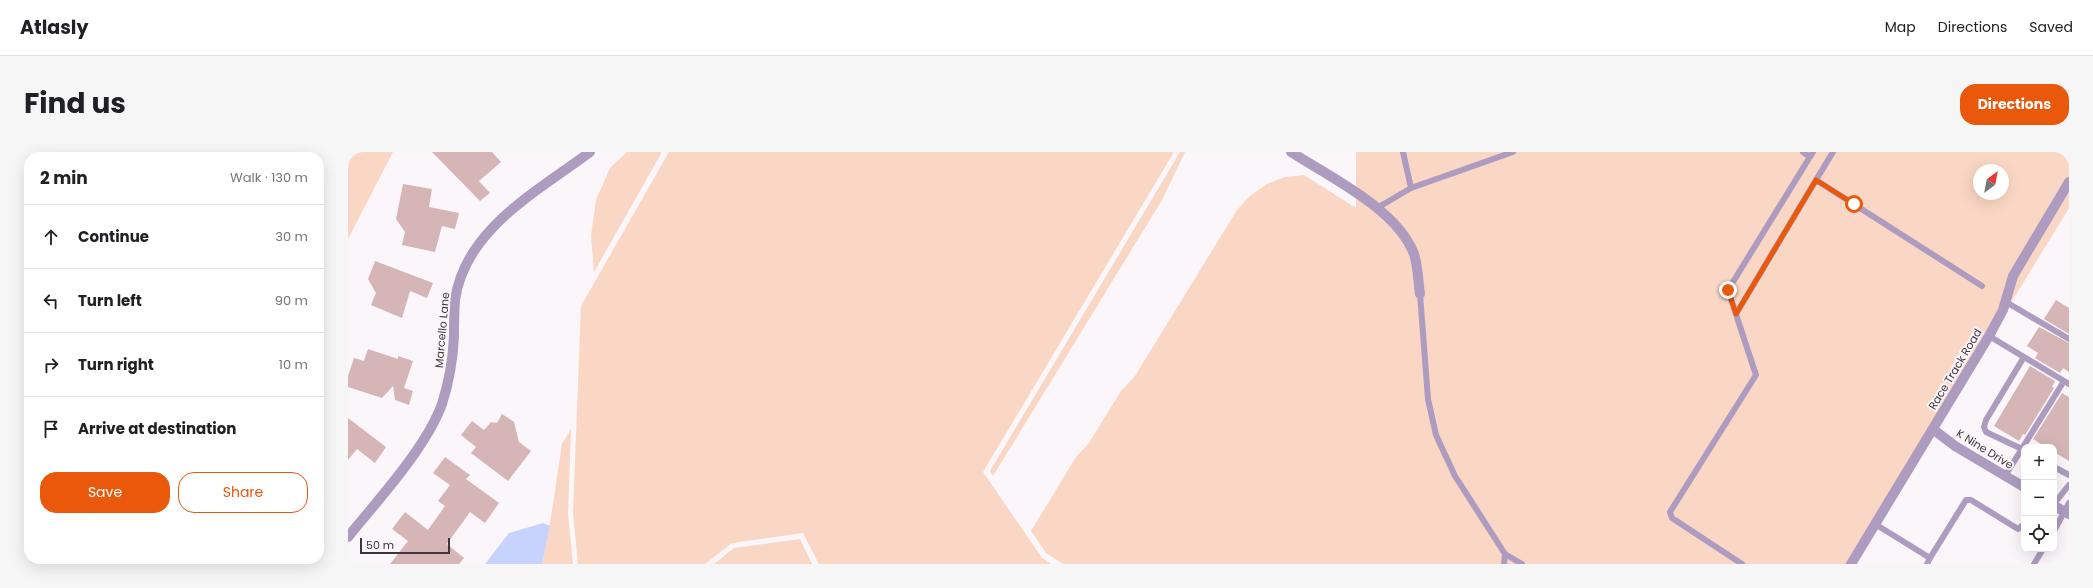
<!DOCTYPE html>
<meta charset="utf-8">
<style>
body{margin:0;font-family:Poppins,sans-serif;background:#f6f6f6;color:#202124}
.controls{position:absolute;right:12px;bottom:12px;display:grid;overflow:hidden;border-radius:8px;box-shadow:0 4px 16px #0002}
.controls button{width:36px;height:36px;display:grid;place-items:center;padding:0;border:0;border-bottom:1px solid #e0e0e0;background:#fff;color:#202124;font:20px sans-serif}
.compass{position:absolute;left:1625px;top:12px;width:36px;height:36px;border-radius:50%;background:#fff;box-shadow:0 4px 16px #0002;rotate:32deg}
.scale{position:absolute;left:12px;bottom:10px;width:90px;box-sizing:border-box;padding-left:4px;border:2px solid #40353c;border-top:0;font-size:11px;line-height:14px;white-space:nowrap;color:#40353c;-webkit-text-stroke:3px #fbf6f9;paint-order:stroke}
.stop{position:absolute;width:12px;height:12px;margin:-9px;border:3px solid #ea580c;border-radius:50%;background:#fff}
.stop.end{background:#ea580c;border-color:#fff;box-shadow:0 1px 4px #0008}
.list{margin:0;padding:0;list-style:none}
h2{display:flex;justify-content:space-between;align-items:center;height:52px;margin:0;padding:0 16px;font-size:17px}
h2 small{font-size:13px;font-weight:400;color:#757577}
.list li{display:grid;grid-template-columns:26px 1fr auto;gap:12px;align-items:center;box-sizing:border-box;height:64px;padding:0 16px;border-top:1px solid #e0e0e0}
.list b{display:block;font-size:15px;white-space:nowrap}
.list em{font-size:13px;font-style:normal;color:#757577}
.actions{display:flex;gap:8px;padding:12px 16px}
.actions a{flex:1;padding:9px 0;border:1px solid #ea580c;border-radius:16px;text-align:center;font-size:14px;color:#ea580c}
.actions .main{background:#ea580c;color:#fff}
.icon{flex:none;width:22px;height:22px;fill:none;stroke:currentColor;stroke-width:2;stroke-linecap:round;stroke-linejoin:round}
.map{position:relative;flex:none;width:1721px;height:412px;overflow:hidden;border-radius:16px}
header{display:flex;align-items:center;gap:24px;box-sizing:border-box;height:56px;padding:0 20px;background:#fff;border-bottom:1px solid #e0e0e0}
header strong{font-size:19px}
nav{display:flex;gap:22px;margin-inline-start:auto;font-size:14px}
.intro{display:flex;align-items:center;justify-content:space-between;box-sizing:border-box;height:96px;padding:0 24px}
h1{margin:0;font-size:28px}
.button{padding:10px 18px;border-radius:16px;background:#ea580c;color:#fff;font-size:14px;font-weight:700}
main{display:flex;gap:24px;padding:0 24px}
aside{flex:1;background:#fff;border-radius:16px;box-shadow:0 4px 16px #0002}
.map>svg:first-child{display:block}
</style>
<header>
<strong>Atlasly</strong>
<nav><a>Map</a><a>Directions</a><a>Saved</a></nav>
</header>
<div class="intro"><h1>Find us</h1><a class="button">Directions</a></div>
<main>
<aside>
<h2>2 min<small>Walk · 130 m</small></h2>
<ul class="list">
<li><svg class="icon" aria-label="ahead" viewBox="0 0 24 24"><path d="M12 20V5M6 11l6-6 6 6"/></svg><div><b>Continue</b></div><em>30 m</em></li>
<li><svg class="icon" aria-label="left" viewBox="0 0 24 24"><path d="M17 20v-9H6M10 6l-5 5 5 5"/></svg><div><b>Turn left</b></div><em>90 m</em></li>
<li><svg class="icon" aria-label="right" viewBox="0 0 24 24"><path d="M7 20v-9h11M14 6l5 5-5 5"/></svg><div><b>Turn right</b></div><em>10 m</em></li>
<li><svg class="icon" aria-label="arrive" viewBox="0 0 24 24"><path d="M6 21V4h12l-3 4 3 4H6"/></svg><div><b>Arrive at destination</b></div></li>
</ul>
<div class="actions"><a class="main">Save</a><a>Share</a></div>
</aside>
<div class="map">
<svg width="1721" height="412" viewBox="0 0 1721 412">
<rect width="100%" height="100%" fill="#fbf6f9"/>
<path fill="#fad6c4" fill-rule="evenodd" d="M0 0H45L0 87Z
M279 0H314L246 120 243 83 248 48 262 16Z
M321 0H826L635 320 694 406 703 412H471L455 381 384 391 357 412H230L225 361 233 154Z
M832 0H837L814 48 645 324 642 319Z
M1008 0H1721V56L1503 412H715L698 401 683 379 728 305 741 291 773 239 787 224 889 58 902 44 919 32 937 25 956 23 1008 56ZM1631 18H1655V42H1631Z
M223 277 220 362 225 412H194L202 372 214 292Z
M452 387 464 412H366L386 396Z"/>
<path fill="#c7d2fd" d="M195 371 202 374 194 412H137L161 381Z"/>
<path fill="#d5b5b6" d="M84 0H144L153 10 131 29 142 41 132 49Z
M55 32 84 37 81 55 111 61 107 77 94 74 87 100 54 93 57 80 48 67Z
M27 109 85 131 79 146 62 139 54 166 23 153 28 141 20 127Z
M1708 148 1721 156V182L1696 167Z
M1691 175 1721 191V220L1715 216 1712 221 1687 206 1690 201 1679 194Z
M20 197 50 207V204L65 209 56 236 65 239 61 253 47 248 45 234 34 246 0 235V224L6 206 16 209Z
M1682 214 1707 229 1704 235 1706 236 1677 283 1675 282 1671 289 1646 274Z
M1714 241 1721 245V309L1706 300V295H1698L1685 287Z
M154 262 166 270 171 290 183 299 160 329 123 301 128 295 113 283 124 269 136 278 143 270 149 271Z
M0 266 38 295 27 311 9 297 0 308Z
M97 305 122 323 118 327 151 351 137 371 122 360 99 392 116 406 111 412H42L60 389 44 377 57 360 80 378 97 354 90 349 102 333 85 321Z"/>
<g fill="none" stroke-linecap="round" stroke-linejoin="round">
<path stroke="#ad9cbf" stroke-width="6" d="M1055 0 1063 36
M1455 0 1462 5
M1468 28 1485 0
M1029 56 1063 36 1165 0
M1072 142 1080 247 1088 283 1107 324 1157 402 1174 412
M1658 150 1721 187
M1388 162 1468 28 1634 134
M1641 184 1721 232
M1676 205 1638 268 1636 275 1638 280 1676 298
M1706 315 1721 323
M1657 324 1716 229
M1706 352 1721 333
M1527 372 1582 406 1579 412
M1706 379 1721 351
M1582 406 1618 348H1623L1670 377 1676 372
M1156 412 1157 402
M1394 412 1324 366 1322 360 1408 223 1380 138 1465 0
M1686 412 1695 397"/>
<path stroke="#ad9cbf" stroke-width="10" d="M943 0C982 25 1049 57 1066 102 1070 114 1070 129 1072 142
M1586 278 1607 294 1676 335
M1706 354 1721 362
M0 385C30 348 78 296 94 252 101 230 105 207 106 184 106 172 106 160 107 148 117 77 190 39 242 0
M1503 412 1641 184 1655 158 1665 124 1721 30"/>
</g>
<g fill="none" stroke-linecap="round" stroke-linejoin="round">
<path stroke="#ea580c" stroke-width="5" d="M1380 138 1388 162 1468 28 1506 52"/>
</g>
<g text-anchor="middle" stroke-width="4" stroke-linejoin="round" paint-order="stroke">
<g font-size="11" fill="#40353c" stroke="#fbf6f9">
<text transform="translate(94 178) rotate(-85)" y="4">Marcello Lane</text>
<text transform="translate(1607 217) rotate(-59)" y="4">Race Track Road</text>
<text transform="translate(1637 297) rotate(32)" y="4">K Nine Drive</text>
</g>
</g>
</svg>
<div class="controls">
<button>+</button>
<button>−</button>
<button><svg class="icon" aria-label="locate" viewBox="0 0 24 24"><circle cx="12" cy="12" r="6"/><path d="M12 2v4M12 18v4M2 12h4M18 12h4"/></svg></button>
</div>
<svg class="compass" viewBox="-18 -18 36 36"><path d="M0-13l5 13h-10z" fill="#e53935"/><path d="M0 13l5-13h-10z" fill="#757577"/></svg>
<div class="scale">50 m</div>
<div class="stop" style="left:1506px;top:52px"></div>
<div class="stop end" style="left:1380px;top:138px"></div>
</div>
</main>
